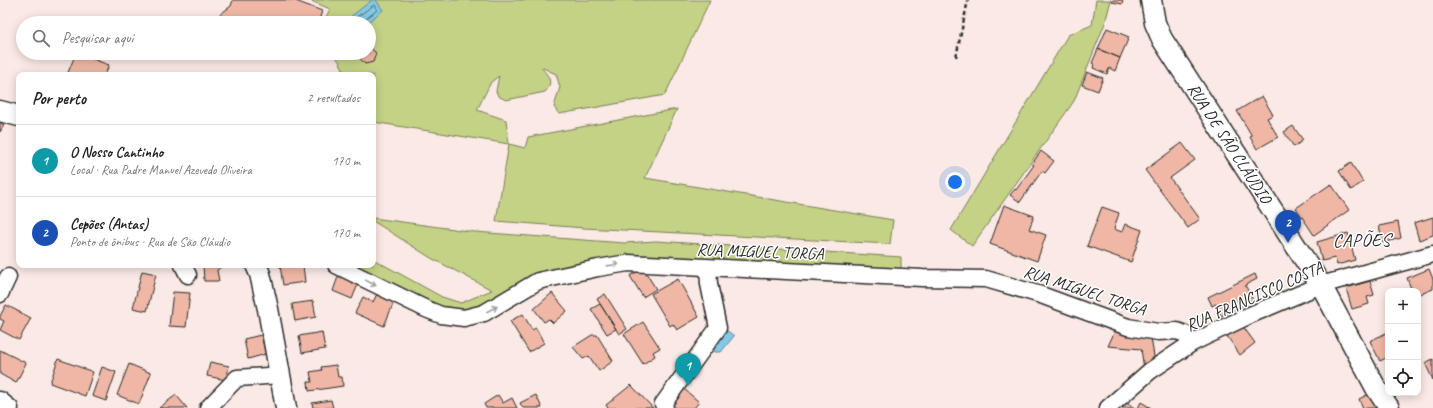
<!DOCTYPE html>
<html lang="pt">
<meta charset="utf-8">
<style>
body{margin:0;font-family:Caveat,sans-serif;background:#f2f2f2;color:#222}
.controls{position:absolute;right:12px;bottom:12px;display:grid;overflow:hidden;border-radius:8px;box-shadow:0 2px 10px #0003}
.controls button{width:36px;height:36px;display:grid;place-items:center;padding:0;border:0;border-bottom:1px solid #e0e0e0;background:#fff;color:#222;font:20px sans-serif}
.you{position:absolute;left:955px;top:182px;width:14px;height:14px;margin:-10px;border:3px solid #fff;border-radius:50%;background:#1a73e8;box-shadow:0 0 0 6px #1a73e833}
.badge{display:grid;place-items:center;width:26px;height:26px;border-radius:50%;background:#2563eb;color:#fff;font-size:13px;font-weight:700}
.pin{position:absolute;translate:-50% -33px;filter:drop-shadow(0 1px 2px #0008)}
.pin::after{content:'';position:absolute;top:21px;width:14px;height:12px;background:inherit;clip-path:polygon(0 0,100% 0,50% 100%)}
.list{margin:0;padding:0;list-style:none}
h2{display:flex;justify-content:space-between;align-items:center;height:52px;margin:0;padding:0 16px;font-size:17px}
h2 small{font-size:13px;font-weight:400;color:#767676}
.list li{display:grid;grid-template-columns:26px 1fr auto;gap:12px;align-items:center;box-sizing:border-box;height:72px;padding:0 16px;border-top:1px solid #e0e0e0}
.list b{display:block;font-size:15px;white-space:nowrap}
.list p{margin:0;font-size:13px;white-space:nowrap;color:#767676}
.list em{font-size:13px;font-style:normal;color:#767676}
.icon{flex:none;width:22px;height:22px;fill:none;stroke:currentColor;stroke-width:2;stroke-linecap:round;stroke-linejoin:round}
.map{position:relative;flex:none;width:1433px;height:408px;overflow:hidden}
.search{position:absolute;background:#fff;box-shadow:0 2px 10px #0003;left:16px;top:16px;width:360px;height:44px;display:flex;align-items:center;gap:10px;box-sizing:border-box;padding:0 14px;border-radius:22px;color:#767676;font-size:15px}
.panel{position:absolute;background:#fff;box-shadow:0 2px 10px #0003;left:16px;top:72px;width:360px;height:196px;border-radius:8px}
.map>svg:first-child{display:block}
</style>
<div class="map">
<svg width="1433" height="408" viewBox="0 0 1433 408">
<rect width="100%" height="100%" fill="#fae9e4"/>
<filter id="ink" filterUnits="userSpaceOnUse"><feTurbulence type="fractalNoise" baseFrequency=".025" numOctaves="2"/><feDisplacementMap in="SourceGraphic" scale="8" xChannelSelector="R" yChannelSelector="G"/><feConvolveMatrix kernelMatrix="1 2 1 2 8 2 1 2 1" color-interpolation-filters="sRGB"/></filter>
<g filter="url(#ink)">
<path fill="#c4d286" stroke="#787e58" d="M309 0H710L665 95 559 114 554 107 560 87 556 74 541 67C547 75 555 81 545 92L506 100 498 96 496 91 499 76 491 82 477 110 506 120 509 144 525 148 528 137 677 109 645 178 893 220 890 244 584 228 496 221 509 144 373 122V75H346L339 61 332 53H369V23H323L330 9Z
M1096 0H1111L1105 23 1074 101 972 246 951 230 1068 35 1092 25Z
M373 218 475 232 624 243 656 241 901 257V272L613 260 483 309 450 313 349 265H373V259L442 297 461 303 492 290 431 258 373 221Z"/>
<path fill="#84c8e5" stroke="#60899b" d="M372 0H376L383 10 367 23H352L349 18Z
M725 329 734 336 721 352H715L713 347Z"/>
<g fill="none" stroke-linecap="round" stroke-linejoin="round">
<path stroke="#4f6a75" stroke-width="1" d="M355 23V18L374 5 377 10 366 19 365 23"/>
</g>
<path fill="#f0b7a6" stroke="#2b2b2b" d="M233 0H293L322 11 318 23H302L296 20 295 23H216L214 19 231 6Z
M1113 0H1123L1122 4 1112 2Z
M1107 28 1129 37 1120 58 1098 49Z
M369 47 376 53 373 62 365 64 359 57 360 53H369Z
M1098 49 1120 58 1115 71 1109 68 1107 74 1093 68 1094 64 1092 63Z
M76 53 109 65 105 75H67Z
M1087 72 1103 78 1098 91 1082 85Z
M1262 96 1273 115 1267 118 1278 137 1257 149 1250 137 1252 136 1237 111Z
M0 122 4 125 0 132Z
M1293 126 1303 140 1294 147 1284 132Z
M1182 143 1195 160 1170 178 1200 219 1188 228 1145 170Z
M1041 151 1054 161 1045 173 1042 171 1020 202 1010 195 1015 189 1016 190 1034 165 1032 164Z
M1351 163 1363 182 1351 190 1339 171Z
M1331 184 1349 210 1314 235 1296 208Z
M1004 205 1034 216 1029 229 1046 235 1037 261 990 244Z
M1102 207 1119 213 1114 229 1122 232 1125 224 1142 230 1131 262 1087 246Z
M1433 217V235L1419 240 1414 223Z
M1398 222 1401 238 1383 243 1379 226Z
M1348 233 1355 260 1337 265 1335 258 1322 261 1317 242Z
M203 265H224L217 270 219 281H204Z
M280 265H303L305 282 283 285Z
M643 268 656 289 643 297 630 276Z
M1429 269 1433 279V289L1418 295V291H1412L1407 278Z
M142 271 156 274 147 311 133 308Z
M339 274 359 282 352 299 333 291Z
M1255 274 1257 279 1245 285 1253 300 1221 316 1216 304 1212 306 1208 297Z
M678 279 699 317 677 330 673 324 670 326 651 294Z
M1370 281 1374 295 1367 297 1369 304 1352 309 1346 288Z
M173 292 190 293 186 327 169 326Z
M552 293 567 311 553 323 549 319 544 322 534 309Z
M377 294 394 302 384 326 355 313 363 297 373 302Z
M605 294 627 329 619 334 597 299Z
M313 301 316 317 295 321 292 304Z
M600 304 616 329 607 334 591 309Z
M6 305 31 318 19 340 0 330 4 321 0 319V316Z
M523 314 532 330 536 328 544 343 529 352 510 321Z
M643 322 660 348 653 352 655 356 643 364 624 334Z
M1242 325 1255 343 1240 355 1227 336Z
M1115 331 1151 338 1155 362 1144 369 1141 349 1108 346Z
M322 332 325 349 302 353 299 336Z
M1388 332V357L1380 361 1370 341Z
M261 335 266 354 248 359 244 339Z
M592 335H597L613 361 599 371 589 356 583 359 573 347Z
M0 350 26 363 16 383 0 374Z
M58 359 93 372 85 396 50 383Z
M1433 359V380L1425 363Z
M210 362 229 366 226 380 207 376Z
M129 364 151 373 139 404 117 395Z
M336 365 338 377H342L343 386 309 391 308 382H312L310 372 322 370 321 367Z
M102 367 116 372 106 401 92 396Z
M631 385 653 408H608L606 405Z
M683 388 699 402 694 408H668Z
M1373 392 1380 408H1363L1359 399Z
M176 395 187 408H159Z
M498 395 503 403 512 398 517 408H486L484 404Z
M536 395 542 408H523L520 403Z
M331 400 333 408H313L312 403Z
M1121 400 1135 408H1109Z
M1141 402 1151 408H1138Z"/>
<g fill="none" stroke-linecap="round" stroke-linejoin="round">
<defs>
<path id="minor" d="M183 265 188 275
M336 265 426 309 441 315 464 318 484 313 538 281 598 268 628 263 922 278 986 279 1041 295 1128 327 1158 332 1177 331 1185 334 1192 343
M0 294 8 277
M0 400 10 408
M208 408 237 378 281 375
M665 408 663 404 718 328 709 284 708 268
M1108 408 1150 371 1192 343 1250 315 1321 285 1433 254"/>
<path id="tertiary" d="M1151 0 1155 23 1162 39 1321 285 1376 388 1389 408
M0 111 19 116
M256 265 260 274 268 309 286 408"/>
</defs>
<use href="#minor" stroke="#2b2b2b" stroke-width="19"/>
<use href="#tertiary" stroke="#2b2b2b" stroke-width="23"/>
<path stroke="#2b2b2b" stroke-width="2.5" stroke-dasharray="4 3" stroke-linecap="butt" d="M956 57 968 0"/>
<use href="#minor" stroke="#fff" stroke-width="16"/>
<use href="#tertiary" stroke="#fff" stroke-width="20"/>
</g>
<defs><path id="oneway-shaft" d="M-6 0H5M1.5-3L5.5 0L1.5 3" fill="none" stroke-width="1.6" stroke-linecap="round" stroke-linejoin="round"/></defs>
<g stroke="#a0a0a0">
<use href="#oneway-shaft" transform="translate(613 265) rotate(-8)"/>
<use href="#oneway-shaft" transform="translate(371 283) rotate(27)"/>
<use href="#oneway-shaft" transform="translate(492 309) rotate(-27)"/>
</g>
</g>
<g text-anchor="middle" stroke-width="3" stroke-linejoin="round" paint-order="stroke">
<g font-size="17" fill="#2b2b2b" stroke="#fff">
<text transform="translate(1230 143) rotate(57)" y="6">RUA DE SÃO CLÁUDIO</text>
<text transform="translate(760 251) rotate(2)" y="6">RUA MIGUEL TORGA</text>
<text transform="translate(1085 290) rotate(18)" y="6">RUA MIGUEL TORGA</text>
<text transform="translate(1254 296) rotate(-24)" y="6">RUA FRANCISCO COSTA</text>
</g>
<g font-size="18" letter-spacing="1" fill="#2b2b2b" stroke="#fff">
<text x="1362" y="246">CAPÕES</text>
</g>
</g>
</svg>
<div class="controls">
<button>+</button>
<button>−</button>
<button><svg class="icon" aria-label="locate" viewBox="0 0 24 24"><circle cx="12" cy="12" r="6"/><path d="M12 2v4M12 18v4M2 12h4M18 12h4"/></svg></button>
</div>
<div class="you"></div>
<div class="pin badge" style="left:688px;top:386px;background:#0f9aa8">1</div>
<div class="pin badge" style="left:1288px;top:243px;background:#1a4fb4">2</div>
<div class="search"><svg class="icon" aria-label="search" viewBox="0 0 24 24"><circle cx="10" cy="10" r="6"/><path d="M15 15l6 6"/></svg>Pesquisar aqui</div>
<section class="panel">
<h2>Por perto<small>2 resultados</small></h2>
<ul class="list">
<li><span class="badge" style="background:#0f9aa8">1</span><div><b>O Nosso Cantinho</b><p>Local · Rua Padre Manuel Azevedo Oliveira</p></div><em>170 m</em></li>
<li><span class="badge" style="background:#1a4fb4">2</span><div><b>Cepões (Antas)</b><p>Ponto de ônibus · Rua de São Cláudio</p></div><em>170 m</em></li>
</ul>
</section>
</div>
